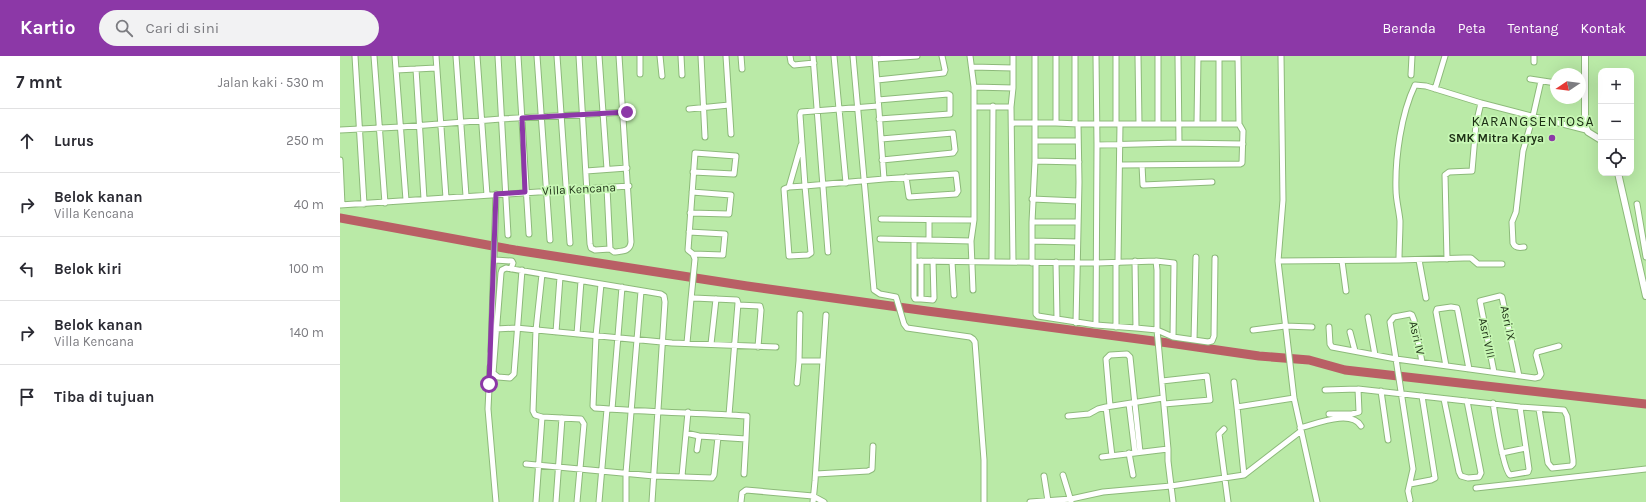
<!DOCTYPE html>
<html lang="id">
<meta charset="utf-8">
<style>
body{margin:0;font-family:Karla,sans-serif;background:#f2f2f3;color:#2b2b33}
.controls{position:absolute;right:12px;top:12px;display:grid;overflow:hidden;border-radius:8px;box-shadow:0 4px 16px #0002}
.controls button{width:36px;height:36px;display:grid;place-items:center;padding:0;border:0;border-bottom:1px solid #e1e1e2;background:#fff;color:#2b2b33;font:20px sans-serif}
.compass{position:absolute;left:1210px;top:12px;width:36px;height:36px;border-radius:50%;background:#fff;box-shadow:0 4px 16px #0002;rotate:257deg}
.stop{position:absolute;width:12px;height:12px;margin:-9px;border:3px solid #8c38a7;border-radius:50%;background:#fff}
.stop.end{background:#8c38a7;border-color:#fff;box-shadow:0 1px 4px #0008}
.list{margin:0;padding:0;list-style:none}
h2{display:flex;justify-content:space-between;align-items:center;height:52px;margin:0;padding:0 16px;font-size:17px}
h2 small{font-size:13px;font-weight:400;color:#7c7c81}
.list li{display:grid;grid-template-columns:26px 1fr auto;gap:12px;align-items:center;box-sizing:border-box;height:64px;padding:0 16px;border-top:1px solid #e1e1e2}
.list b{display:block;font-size:15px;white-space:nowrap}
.list p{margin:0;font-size:13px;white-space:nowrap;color:#7c7c81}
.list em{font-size:13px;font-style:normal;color:#7c7c81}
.icon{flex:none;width:22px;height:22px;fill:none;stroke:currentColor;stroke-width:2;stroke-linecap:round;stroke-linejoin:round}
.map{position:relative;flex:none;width:1306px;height:446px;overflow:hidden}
header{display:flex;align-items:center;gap:24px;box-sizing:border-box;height:56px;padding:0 20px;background:#8c38a7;color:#fff}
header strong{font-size:19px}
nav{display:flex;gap:22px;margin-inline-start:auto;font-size:14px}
.search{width:280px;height:36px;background:#f2f2f3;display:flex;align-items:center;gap:10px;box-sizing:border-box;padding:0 14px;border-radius:22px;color:#7c7c81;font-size:15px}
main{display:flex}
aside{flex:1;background:#fff}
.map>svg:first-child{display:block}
</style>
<header>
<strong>Kartio</strong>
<div class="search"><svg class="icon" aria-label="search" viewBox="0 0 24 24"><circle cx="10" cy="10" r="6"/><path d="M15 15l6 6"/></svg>Cari di sini</div>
<nav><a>Beranda</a><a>Peta</a><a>Tentang</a><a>Kontak</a></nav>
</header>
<main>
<aside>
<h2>7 mnt<small>Jalan kaki · 530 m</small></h2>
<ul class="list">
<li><svg class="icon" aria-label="ahead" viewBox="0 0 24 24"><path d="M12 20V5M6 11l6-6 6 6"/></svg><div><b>Lurus</b></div><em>250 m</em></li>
<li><svg class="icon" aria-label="right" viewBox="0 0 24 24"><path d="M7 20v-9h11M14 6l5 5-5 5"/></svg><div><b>Belok kanan</b><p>Villa Kencana</p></div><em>40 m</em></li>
<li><svg class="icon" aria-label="left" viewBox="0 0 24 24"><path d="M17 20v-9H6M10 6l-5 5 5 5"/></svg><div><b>Belok kiri</b></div><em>100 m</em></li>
<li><svg class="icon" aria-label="right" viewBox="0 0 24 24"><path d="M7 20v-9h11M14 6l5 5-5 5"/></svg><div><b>Belok kanan</b><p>Villa Kencana</p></div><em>140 m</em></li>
<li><svg class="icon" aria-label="arrive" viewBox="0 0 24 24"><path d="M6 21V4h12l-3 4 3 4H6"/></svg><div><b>Tiba di tujuan</b></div></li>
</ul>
</aside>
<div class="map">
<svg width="1306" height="446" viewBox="0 0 1306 446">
<rect width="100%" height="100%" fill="#baeaa7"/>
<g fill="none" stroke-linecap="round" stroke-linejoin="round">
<path stroke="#b95f65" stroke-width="9" d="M0 162 175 194 407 230 587 255 836 288 919 300 969 304 1005 314 1306 348"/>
<defs>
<path id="minor" d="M15 0 24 148
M34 0 45 147
M55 0 66 144
M96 0 106 142
M116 0 126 140
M137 0 147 139
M158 0 168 179
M178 0 189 178
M197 0 210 184
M217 0 230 187
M239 0 250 188 251 192 255 194 270 193
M259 0 267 113
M300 0V18
M320 0 322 20
M341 0 342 19
M361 0 365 81
M386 0 391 78
M401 0 402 13
M450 0 451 6 454 9 474 7
M473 0 488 196
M494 0 506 127
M513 0 534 234 540 238 556 241 564 268 567 272 630 281 633 283 635 286 644 404V446
M535 0 544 123 465 130 460 59 461 56 538 50
M630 0 634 31V51
M756 0 757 89 756 269
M776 0V68
M798 0 799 68
M818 0V68
M941 0 943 144 938 205 954 342 977 446
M858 2H898
M535 3 577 0
M1194 6V0
M632 11 673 12
M76 13 84 143
M56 14 96 12
M1071 19 1072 0
M1190 23 1216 27
M537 24 604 17 605 14 602 0
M634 31 673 32
M1095 33 1105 0
M538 44 608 38 610 39V58L539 63
M349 53 389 49
M716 67V0
M857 67 858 0
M735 68V0
M879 68V0
M672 69 673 67H716L738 68H899L898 0
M0 74 61 71 161 63 287 56
M541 83 613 77 615 94 613 97 542 104
M695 85H738
M839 87 903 88
M757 89 839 87 838 0
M0 104 2 149
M695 105 739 106
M781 109 900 108 902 107 903 75 899 68
M802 109 803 129 872 126
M246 115 287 112
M544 123 616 118 618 135 616 138 569 141 566 121
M465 130 471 197 468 199 449 200 444 133 449 131Z
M449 131 461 89
M267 132 270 193 274 196C282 195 290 196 291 186L279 0
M692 143 738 145
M1297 148 1306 201
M0 149 289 130
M350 157 389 158 391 139 352 136
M541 163 634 164
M692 166H737
M349 176 385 178 383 199 353 198
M540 183 589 184V164
M574 184V241L575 243H581
M589 184 631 185
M692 185 737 186
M1184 191C1179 192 1175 192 1173 187L1172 166 1176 156 1183 95 1193 60 1201 25
M1107 203 1105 119 1109 116 1132 115 1136 68 1141 47 1246 74
M155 204 172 205 173 207 171 213
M1059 204C1059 191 1060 178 1060 165 1059 154 1056 144 1056 134 1055 102 1061 58 1075 29L1086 30 1141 47
M1079 204 1086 242
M575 205 757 207 816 205 817 214V274L828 393V405L833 446
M581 205V243L593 244 594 242 593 205
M652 205 653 50
M816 205 834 207 833 281
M938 205 1059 204 1124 202H1131L1138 208H1162
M1002 205 1006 235
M612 206 614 239
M673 206 671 51 673 32V0
M716 206 717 263 756 269 796 272 795 205
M692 207V166L695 105V0
M696 207V258L698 260 717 263
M776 207V271
M778 207 780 68
M182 214 174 318 170 322 158 321 153 317 161 217 162 214 166 212 321 238 324 240 325 246 312 446
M202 218 196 274 193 355 195 359 202 361 241 363 244 368 237 446
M261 228 256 280 253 350 255 352C306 356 356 357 407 360L406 383 359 380 346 377
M633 234 631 185 634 164V51H671
M351 243 355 203 353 198 348 194 355 97 396 100 394 118 353 116
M398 249 420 250 421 254 418 291
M460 258 459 305H483
M1028 261 1035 299
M736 267 739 126 738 68
M989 271 990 288 992 291 1056 303 1050 266 1054 261 1070 258 1072 259 1074 264 1082 306
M796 272 817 274 833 281 868 286 872 285 874 280 875 202
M156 273 176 272 332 287 436 291
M913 274 945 270 972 271
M216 276 220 221
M1010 276 1015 295
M237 278 241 225
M854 284 856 201
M347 287 351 243 354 242 397 244 398 247 389 359
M371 288 376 243
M151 295 156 138
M1106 310 1096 256 1097 253 1111 251 1117 252 1118 256 1129 313
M150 311 148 353 156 446
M1154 316 1140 245 1160 240 1162 241 1179 320
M822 325 867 320 870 344 824 348
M894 326 897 351 954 342
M457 327 459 305
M985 334 1018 333 1180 351 1224 354 1227 360 1233 404V408L1231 410 1212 412 1208 407 1199 353
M1041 335 1048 384
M1104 343 1119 416 1121 420 1128 422 1139 421 1141 417 1127 345
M1153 347C1155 359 1163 414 1170 419L1188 416 1189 413 1186 392 1162 397
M789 348 795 397
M770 350 766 303 770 299 787 298 790 301 800 396
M766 351 772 400
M897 351 904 419
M1180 351 1186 392
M272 353 282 231
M989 358H1012L1019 356 1018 333
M728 360 749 358 758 353 766 351 823 342
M960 372C976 368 1011 353 1021 370
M884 373 879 378 888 446
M357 394 359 380
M789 397 793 419
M762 401 828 393
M186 408 314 420 372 422 374 419 378 381
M404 418 406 383
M476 418 528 415 532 413 533 390
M723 419 731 445
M342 420 348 356
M704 420 708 445
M1070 428 1091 424 1095 422 1082 340
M1136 432 1306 413
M1070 444 1068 435 1073 413 1056 303 1195 322 1199 321 1201 318 1196 299 1197 296 1219 290
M196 446 202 361
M216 446 222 362
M259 446 267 353
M286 446V417L301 235
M401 446 402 437 406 434 473 440 484 446
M473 446 475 425 486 259
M690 446 731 443 763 436 831 430 904 419 961 375"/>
<path id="tertiary" d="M1245 0V70L1248 76 1261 84
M1278 117 1306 240"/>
</defs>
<use href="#minor" stroke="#8dba7a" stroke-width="7"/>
<use href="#tertiary" stroke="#8dba7a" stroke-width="8"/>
<use href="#minor" stroke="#fff" stroke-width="5"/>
<use href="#tertiary" stroke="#fff" stroke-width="6"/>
</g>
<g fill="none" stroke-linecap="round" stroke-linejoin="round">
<path stroke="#8c38a7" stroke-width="5" d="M149 328 156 138 185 136 182 62 287 56"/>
</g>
<circle fill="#8c38a7" stroke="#c7f7b4" stroke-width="1.5" cx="1212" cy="82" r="4"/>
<g text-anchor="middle" stroke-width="3.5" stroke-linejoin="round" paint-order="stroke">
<g font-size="12" font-weight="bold" fill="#1d2f15" stroke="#c7f7b4" text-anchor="end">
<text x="1204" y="86">SMK Mitra Karya</text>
</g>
<g font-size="12" fill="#1d2f15" stroke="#c7f7b4">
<text transform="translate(239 133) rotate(-3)" y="4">Villa Kencana</text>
<text transform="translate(1168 267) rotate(78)" y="4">Asri IX</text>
<text transform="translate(1077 282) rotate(77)" y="4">Asri IV</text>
<text transform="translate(1147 282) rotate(78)" y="4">Asri VIII</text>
</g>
<g font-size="14" letter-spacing="1" fill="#1d2f15" stroke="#c7f7b4">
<text x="1193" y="70">KARANGSENTOSA</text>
</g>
</g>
</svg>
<div class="controls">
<button>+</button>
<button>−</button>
<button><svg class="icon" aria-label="locate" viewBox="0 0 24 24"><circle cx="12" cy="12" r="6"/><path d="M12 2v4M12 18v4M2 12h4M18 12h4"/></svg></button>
</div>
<svg class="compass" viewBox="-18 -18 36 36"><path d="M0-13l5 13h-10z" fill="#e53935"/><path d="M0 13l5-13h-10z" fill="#7c7c81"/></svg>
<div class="stop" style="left:149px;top:328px"></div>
<div class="stop end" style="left:287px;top:56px"></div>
</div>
</main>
